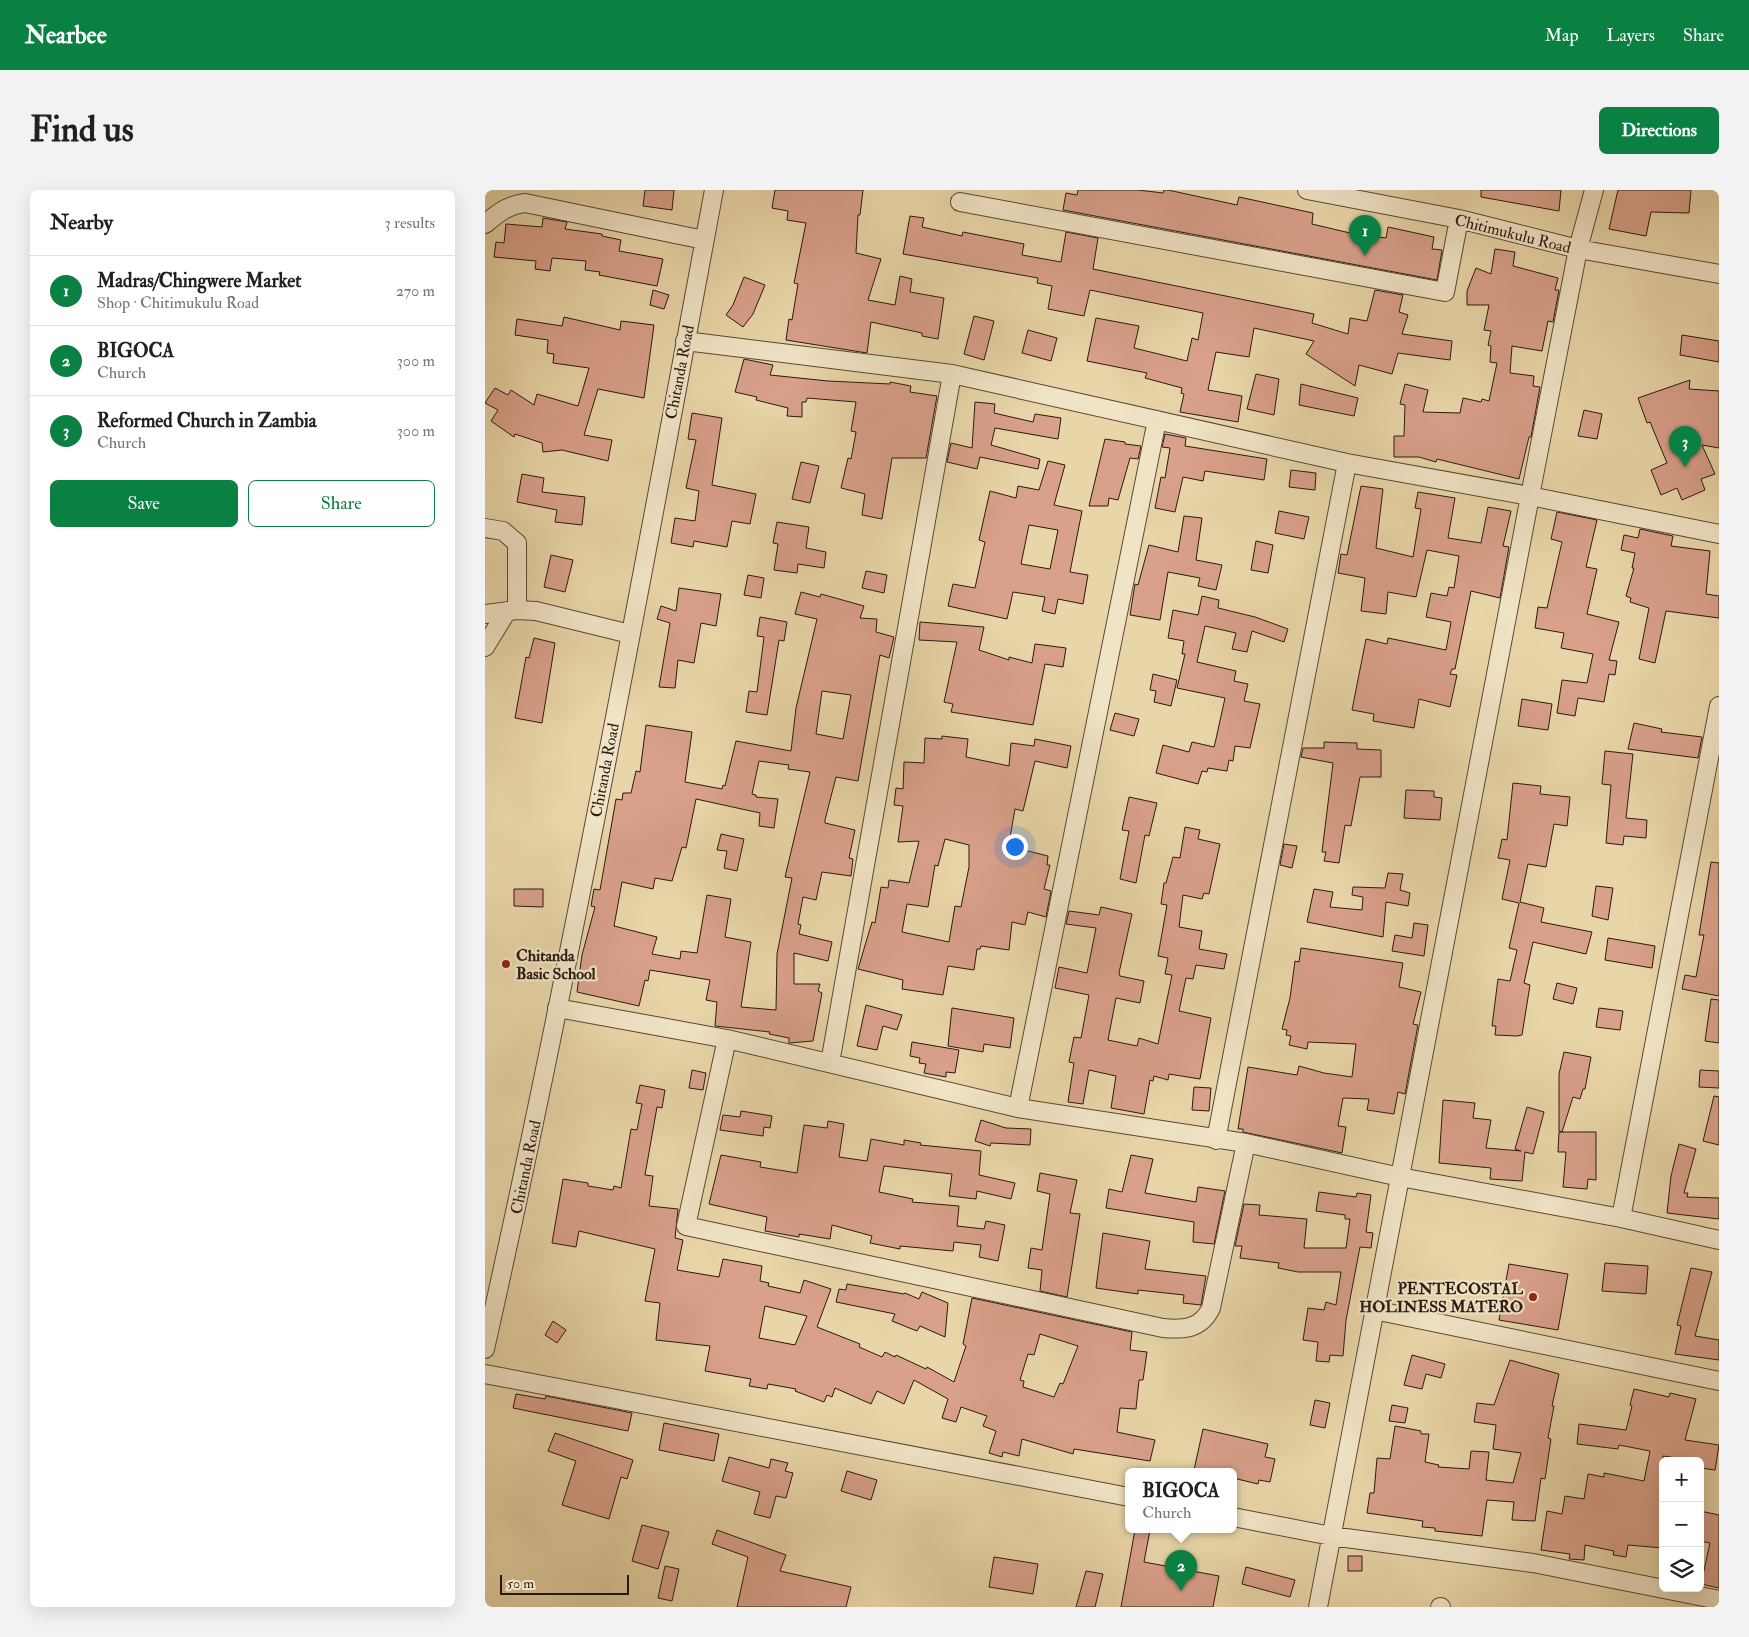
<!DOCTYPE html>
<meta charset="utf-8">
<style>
body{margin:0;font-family:"IM FELL Double Pica",serif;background:#f2f2f2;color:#202124}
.controls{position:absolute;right:15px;bottom:15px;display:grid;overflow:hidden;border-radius:8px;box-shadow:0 5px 20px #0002}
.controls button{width:45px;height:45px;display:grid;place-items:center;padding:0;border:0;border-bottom:1px solid #e0e0e0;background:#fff;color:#202124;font:25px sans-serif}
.scale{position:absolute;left:15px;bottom:12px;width:129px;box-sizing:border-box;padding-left:5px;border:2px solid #291912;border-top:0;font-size:14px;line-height:18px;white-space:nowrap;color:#291912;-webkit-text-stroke:4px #f1e4c6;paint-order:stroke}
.you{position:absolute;left:529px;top:656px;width:18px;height:18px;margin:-12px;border:4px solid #fff;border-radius:50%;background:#1a73e8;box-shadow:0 0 0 8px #1a73e833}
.badge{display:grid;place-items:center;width:32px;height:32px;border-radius:50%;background:#0b8043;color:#fff;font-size:16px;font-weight:700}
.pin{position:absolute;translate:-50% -41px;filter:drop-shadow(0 1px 2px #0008)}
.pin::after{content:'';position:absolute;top:26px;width:18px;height:15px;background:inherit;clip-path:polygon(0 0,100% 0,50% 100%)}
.popup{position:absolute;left:640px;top:1278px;width:112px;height:65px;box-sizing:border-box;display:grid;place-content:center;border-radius:8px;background:#fff;filter:drop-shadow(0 1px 4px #0005);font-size:16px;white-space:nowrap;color:#757577}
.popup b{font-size:19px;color:#202124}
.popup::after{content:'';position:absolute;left:50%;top:100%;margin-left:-10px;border:10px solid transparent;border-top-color:#fff}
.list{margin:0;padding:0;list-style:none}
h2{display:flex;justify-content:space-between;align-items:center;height:65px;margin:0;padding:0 20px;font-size:21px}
h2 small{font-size:16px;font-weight:400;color:#757577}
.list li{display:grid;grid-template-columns:32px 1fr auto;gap:15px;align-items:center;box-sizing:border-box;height:70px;padding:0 20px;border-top:1px solid #e0e0e0}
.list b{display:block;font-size:19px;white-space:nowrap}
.list p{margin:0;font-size:16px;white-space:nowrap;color:#757577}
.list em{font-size:16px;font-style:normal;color:#757577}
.actions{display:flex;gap:10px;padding:15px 20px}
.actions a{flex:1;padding:11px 0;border:1px solid #0b8043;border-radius:8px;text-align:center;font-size:18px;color:#0b8043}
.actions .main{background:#0b8043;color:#fff}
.icon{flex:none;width:28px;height:28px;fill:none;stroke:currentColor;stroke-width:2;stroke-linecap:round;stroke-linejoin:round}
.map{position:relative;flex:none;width:1234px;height:1417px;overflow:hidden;border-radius:8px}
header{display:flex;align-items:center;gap:30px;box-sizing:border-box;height:70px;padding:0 25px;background:#0b8043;color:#fff}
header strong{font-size:24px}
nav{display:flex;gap:28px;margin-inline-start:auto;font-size:18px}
.intro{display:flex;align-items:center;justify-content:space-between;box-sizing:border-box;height:120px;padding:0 30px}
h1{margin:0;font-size:35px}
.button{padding:12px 22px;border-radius:8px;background:#0b8043;color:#fff;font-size:18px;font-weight:700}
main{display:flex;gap:30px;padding:0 30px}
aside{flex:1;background:#fff;border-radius:8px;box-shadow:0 5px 20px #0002}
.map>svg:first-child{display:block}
</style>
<header>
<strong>Nearbee</strong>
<nav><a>Map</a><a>Layers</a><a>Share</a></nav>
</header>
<div class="intro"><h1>Find us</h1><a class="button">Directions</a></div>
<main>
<aside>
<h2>Nearby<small>3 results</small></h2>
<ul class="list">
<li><span class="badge">1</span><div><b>Madras/Chingwere Market</b><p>Shop · Chitimukulu Road</p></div><em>270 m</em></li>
<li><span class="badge">2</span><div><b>BIGOCA</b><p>Church</p></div><em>300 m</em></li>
<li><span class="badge">3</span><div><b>Reformed Church in Zambia</b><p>Church</p></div><em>300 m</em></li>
</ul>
<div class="actions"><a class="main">Save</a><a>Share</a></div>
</aside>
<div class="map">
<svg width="1234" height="1417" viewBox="0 0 1234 1417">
<rect width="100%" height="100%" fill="#e9d6a8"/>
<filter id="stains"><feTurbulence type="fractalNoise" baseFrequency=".004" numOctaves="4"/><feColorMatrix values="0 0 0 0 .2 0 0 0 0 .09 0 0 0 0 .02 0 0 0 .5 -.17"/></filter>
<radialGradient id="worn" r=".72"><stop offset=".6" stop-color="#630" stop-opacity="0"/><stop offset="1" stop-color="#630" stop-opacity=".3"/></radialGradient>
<path fill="#d9a08a" stroke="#291912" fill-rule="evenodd" d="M160 0H189L187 20 158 16Z
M290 0H378L375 25H373L371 63 396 69 383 110 410 115 415 86 427 89 425 102 459 108 453 149 437 146V143L386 132 382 163 301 150 304 129 307 130 313 94 309 93 321 33 302 30 303 21 287 18Z
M593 0H653L678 3 679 0H683L752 15 754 7 828 23 827 34 865 43 901 48 903 37 949 47 947 59 957 60 952 90 578 20 581 3 592 5Z
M996 0H1076L1074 21 996 7Z
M1133 0H1206L1204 23 1166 22 1161 46 1124 39Z
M425 26 439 28 437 37 477 46 478 42 539 54 537 65 576 72 581 42 613 48 608 79 829 124 827 133 863 144 865 128 882 131 890 100 918 105 914 122 923 125 917 144 967 151 965 170 913 163 907 184 874 175 870 196 821 164 829 151 769 138 764 167 731 162 723 200 757 206 753 232 695 222 699 204 696 203 697 198 660 188 662 183 602 171 611 128 654 136 649 158 702 171 707 148 713 150 718 123 605 100 599 126 563 119 567 96 552 93 553 88 418 64Z
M58 28 82 32 80 39 117 44V46L136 50 134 61 178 69 172 96 114 85 115 82 100 80 101 71 67 68 65 81 50 79 51 71 9 67 11 52 19 53 21 34 57 37Z
M1010 59 1030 62 1028 76 1073 88 1070 100H1074L1068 132 1063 131 1057 161 1027 156 1025 183 1049 186 1048 196 1055 197 1046 247H1044L1034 289 952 269 951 272 934 267H909V246H919L920 215 915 214 920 194 943 200 938 222 975 223 978 208 996 212 997 209 1004 211 1012 173 1005 172 1006 156 1003 155 1006 141 999 140 1004 115H982V101L991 78 1006 84Z
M259 87 280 95 268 124 258 137 241 125 248 115Z
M168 100 184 105 179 119 165 115Z
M489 126 509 131 499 170 479 164Z
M79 127 135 140 136 131 169 135 159 208 113 199 99 245 127 250 123 271 77 260 58 262 57 253 30 244 29 247 6 231 13 220 0 213 10 198 23 205 26 200 49 215 52 204 93 216 104 178 68 173 69 164 62 163 63 150 30 145 32 129 77 136Z
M543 140 572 148 566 171 537 163Z
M1197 145 1234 151V172L1195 165Z
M259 169 288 175 285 185 343 191 405 194V192L426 196 425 202 452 206 441 268H407L397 329 377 325 380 304 356 298 363 268 366 269 371 242 366 241 371 212 322 208 321 212H317V227L302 226 303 218 271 210 272 207 250 202Z
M771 184 794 189 789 225 762 219Z
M1205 190 1204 199 1234 201V258L1217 255 1230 284 1216 289 1220 300 1197 310 1192 298 1176 305 1166 280 1182 273 1165 232 1162 233 1153 208Z
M816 194 873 208 869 226 814 215Z
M490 212 510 214 509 223 548 232 550 224 576 228 573 249 510 238 506 255 555 269 553 279 495 267 492 279 462 272 466 253 487 258Z
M1099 220 1117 224 1112 249 1093 246Z
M207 223 237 228 227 295 271 304 265 334 247 331 242 357 209 351 208 357 186 353 190 328 210 331 214 301 201 298 211 250 203 249Z
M680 244 701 248 700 256 782 269 779 290 720 281 718 291 698 287 690 322 670 318 676 287 680 288 685 258 677 257Z
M620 249 640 252V254L656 256 653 269 645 268 633 310 624 308 623 316H604Z
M563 271 580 275 569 315 597 321 585 382 603 385 598 414 573 409 570 424 557 421 560 407 528 402 522 429 463 416 468 394 490 398 500 352 494 350 505 301 531 308 533 296 554 300ZM544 335 573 340 565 379 536 374Z
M316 272 334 276 325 313 307 309Z
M806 280 831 283 830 300 804 297Z
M37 284 59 288 57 302 100 307 97 335 70 332 72 320 32 312Z
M876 296 898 299 891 358 928 367 936 319 930 318 933 302 970 308 963 348 996 353 1003 317 1026 321 1018 356 1024 357 1015 408 986 401 970 479H967L965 484 972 485 965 517 934 509 929 538 888 531 889 524 867 520 881 449 902 454 903 448 961 460 966 432 941 427 946 403 962 406 964 397 969 398 974 366 942 360 931 407 903 402 901 424 876 421 880 388 853 383 856 364 862 365Z
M794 321 824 327 819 349 790 343Z
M1072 322 1112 330 1101 377 1112 379 1102 424 1134 432 1124 470 1132 471 1130 485 1124 484 1119 512 1093 508 1090 526 1072 523 1077 490 1102 493 1108 464 1076 458 1079 443 1050 438 1053 417 1062 418 1077 352 1066 349Z
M699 326 717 328 711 370 737 375 731 400 713 396 715 388 683 382 675 430 645 425 650 394 653 395 664 355 693 362Z
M292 332 324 337 321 358 341 362 339 378 313 374 312 383 289 380 293 354 288 353Z
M1155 339 1188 346 1186 356 1225 361 1221 404 1234 406V428L1181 421 1170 473 1154 469 1164 418 1145 412 1146 408 1141 406 1149 378H1147L1150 363 1136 360 1139 345 1153 348Z
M771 351 788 355 783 383 766 380Z
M66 365 88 370 80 402 59 397Z
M381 381 402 385 399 403 377 398Z
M263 385 279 388 276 408 259 405Z
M194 398 236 404 231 436 216 433 209 473 193 470 190 498 174 497 185 433 172 429 176 416 191 421Z
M316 402 335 407 336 404 379 416 375 428 392 429 391 442 409 447 404 468 395 465 373 591 351 587 340 630V633L370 640 364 668 368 669 366 686 337 682 331 710 318 707 313 734 316 735 314 744 347 752 343 771 309 763V794H335L333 801 337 803 328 851 304 853V848L284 844 285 842 230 836 232 812 221 810 225 790 165 780 163 791 160 790 154 816 92 802 97 765 110 717 106 716 109 699 115 700 131 609 137 610 138 603H146L151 581 155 582 161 535 207 542 200 592 237 599 238 595 240 596 251 551 306 561 311 518 332 429 310 424ZM337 501 366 505 358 549 331 544ZM274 571 304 575 303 579 325 582 300 687 307 688 292 764 291 820 256 817 266 752 240 747 246 709 222 705 212 763 196 761 195 769 167 764 172 747 129 736 137 692 168 699 170 688 187 691 197 657 201 658 211 609 275 623 274 636 289 638 293 609 271 607V605L267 604Z
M717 406 734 410 733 418 770 427 803 439 799 452 767 441 762 462 747 459 751 443 720 436 712 472 751 481 749 491 763 494 759 511 775 514 765 558 750 556 748 571 744 570 742 581 723 578 722 582 717 581 713 594 671 583 678 555 704 562 707 552 729 557 731 549 740 508 692 498 700 464H697L699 451 683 448 688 420 713 425Z
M275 427 302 432 299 451 294 450 282 525 261 522 264 501 272 502 279 447 272 446Z
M435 432 499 437 494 460 524 470V467L547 473 550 454 581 458 578 477 560 474 548 535 466 522 468 514 459 512 472 452 434 450Z
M49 448 70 453 57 533 30 528 41 467 44 468Z
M668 484 692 490 686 516 669 512 671 501 665 500Z
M1037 509 1067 514 1063 540 1033 536Z
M630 523 654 529 649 546 625 540Z
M1149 533 1177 539 1176 542 1217 547 1213 568 1143 559Z
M457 546 483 549 481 567 524 576 526 553 549 556 550 549 586 556 582 578 550 571 538 621 530 619 524 653 536 655 535 659 563 666 562 675H565L559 699 566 701 561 727 543 722 540 735 527 732 524 760 496 756 495 759H492L489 780 463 776 458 805 417 799 418 790 373 779 387 732 390 733 396 697 403 698 404 690 424 693 434 651 413 652 418 616 409 615 411 598 418 599 419 572 439 573 440 548 457 549ZM460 649 484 655V677L476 717 470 716 464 752 417 742 422 714 443 717 450 675 453 676Z
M839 552 872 553V559L896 560V587H875L866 636 860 635 854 673 839 671 841 662H837L848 573 816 567 818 558H839Z
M1120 561 1148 564 1141 628 1162 630 1161 648 1139 646 1138 655 1121 653 1126 595 1117 594Z
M1028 593 1056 596 1055 604 1085 607 1082 636 1069 634 1061 677 1043 674 1035 712 1059 718 1056 732 1107 742 1101 764 1048 752 1039 793 1045 795 1037 845 1032 846 1010 845 1011 836H1007L1013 789 1025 791 1032 760 1024 758 1034 713 1017 709 1025 670 1013 668 1017 649 1022 650Z
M921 600 949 601V607L957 608 955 630 919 628Z
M644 607 672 613 664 646 660 645 651 693 635 689 644 641 637 640Z
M700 637 715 640 713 649 735 654 724 704 719 703 717 709 698 705 694 737 717 741 714 759 742 764 739 779 711 775 708 789 701 788 694 821 726 828 715 889 684 884 683 890 669 886 668 891 665 890 659 924 626 918 631 886 604 880 598 914 583 912 589 873 584 872 589 847 596 848 604 805 570 798 574 777 602 783 611 738 581 734 584 721 614 725 616 717 647 724 634 783 635 786 659 791 655 813 631 808 623 850 652 856 654 848 673 854 687 785 680 784 683 768 673 766 682 715 676 714 679 693H681L688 667 695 668Z
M236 644 259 649 252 681 239 678 242 661 232 660Z
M799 654 812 656 807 678 795 675Z
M1226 672 1234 673V806L1197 799 1200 785 1211 787 1219 745H1214Z
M903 683 918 684 915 700 925 703 923 716 901 712 898 747 822 732 829 699 848 702 845 717 877 720 878 707 867 705 868 697 900 698Z
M1111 696 1128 698 1123 730 1107 726Z
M29 699H58V717L29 716Z
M929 733 943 735 939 766 907 761 910 745 927 748Z
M1123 748 1170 756 1167 778 1120 770Z
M816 758 918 773 914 797 936 802 928 834 933 835 920 904 913 902 909 924 882 920 884 909 858 908 853 936 861 937 857 963 758 942V939H753L763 877 812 885 814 876 839 883 867 887 871 854 823 852 822 859 804 855 806 846 801 845 802 840 797 839 805 808 810 771 814 772Z
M1072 793 1092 798 1088 814 1068 809Z
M1226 809 1234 810V853L1220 851Z
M381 815 417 825 412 840 398 836 392 860 372 856Z
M467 818 529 828 525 858 499 854 498 862 463 856Z
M1114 818 1138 821 1135 840 1111 837Z
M427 852 474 860 470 883 461 882V887L439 883 441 874 434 873 435 868 425 866Z
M1079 862 1106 867 1100 899H1098L1095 909 1088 907 1077 942 1074 941V884Z
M207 880 221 883 218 900 204 898Z
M1215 880 1234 881V898L1214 897Z
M155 895 180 900 177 918 172 917 160 985 168 986 164 1016 193 1019 190 1048 198 1050 192 1080 234 1087 238 1069 277 1076 275 1091 284 1093 283 1096 315 1103 319 1090 346 1099 332 1137 375 1154 374 1157 397 1167 400 1162 410 1167 411 1165 441 1179 442 1177 469 1192 481 1156 478 1154 487 1108 647 1142 645 1160 662 1162 658 1190H654L651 1219 635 1218 632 1242 670 1250 665 1271 589 1259 588 1264 537 1249 534 1266 518 1262 517 1267 504 1263 511 1241 498 1236 502 1226 476 1217 471 1232 457 1228 463 1209 429 1190 419 1214 392 1201 386 1214 350 1198 347 1207 342 1205 339 1212 310 1201 311 1199 283 1194 282 1199 264 1196 266 1189 220 1181 225 1156 171 1150 175 1113 160 1111 170 1059 94 1041 91 1057 67 1053 78 989 103 993V996L128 1000 129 996 136 998 146 939 152 940 157 914 151 913ZM280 1116 322 1126 310 1155 274 1148ZM555 1144 593 1156 578 1194 575 1193 569 1207 538 1197 539 1191 535 1190 543 1164 549 1165Z
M709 897 726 898 724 921 707 920Z
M1229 906 1234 907V955L1218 951Z
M958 910 990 913 988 928 1006 930 1001 958 1036 961 1030 959 1042 917 1059 922 1048 964 1040 962 1037 991 1005 989 1006 978 954 973Z
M256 921 287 926 285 938 279 937 278 946 235 940 238 925 255 927Z
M496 930 521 938 546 939 545 955 506 953 505 956 490 951Z
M343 931 359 934 354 967 382 971 386 949 419 955V950L436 953 435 955 496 961 494 985 530 993 526 1009 492 1001 491 1009 464 1006 467 984 399 976 394 1002 428 1009 427 1012 474 1016 472 1036 499 1039 501 1031 520 1035 513 1071 494 1067 496 1055 469 1052 468 1061 415 1056V1059L385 1053 387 1046 347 1035 345 1049 314 1044V1047L280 1041 282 1027 224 1014 236 965 276 972 275 977 312 983 319 935 342 938Z
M1074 942H1111V990L1103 989 1102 999 1078 997 1081 962H1073Z
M1194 954 1211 959 1199 1003H1203L1202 1007 1234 1008V1029L1182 1023 1186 986Z
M646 965 668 969 660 1003 711 1012 713 997 740 1001 729 1054 708 1052 709 1032 621 1018 624 999 637 1002Z
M555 983 592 990 585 1023 595 1024 582 1107 555 1101 557 1080 543 1078 546 1058 557 1060 565 1004 552 1001Z
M834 1002 871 1007 872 1003 886 1005 881 1042 888 1043 886 1058 875 1057 861 1130 858 1166 845 1165 844 1172 831 1171 833 1152 818 1150 823 1118 839 1120 841 1112 851 1115 856 1082H813L793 1078 794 1073 755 1068 757 1056H750L759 1014 775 1015 774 1025 822 1029 819 1058H861L865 1029H860V1025L831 1021Z
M618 1043 665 1051 660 1079 721 1086 716 1115 698 1113 699 1105 653 1100V1104L611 1098Z
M1120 1073 1163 1076 1161 1104 1117 1101Z
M1024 1074 1083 1084 1073 1140 1014 1130Z
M1206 1078 1227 1082 1210 1146 1234 1150V1170L1190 1164 1196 1136 1192 1135Z
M362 1094 419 1104 420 1103 434 1109 437 1102 463 1113 460 1147 435 1136 432 1141 407 1131 410 1124 351 1112 354 1099 361 1100Z
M68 1131 81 1140 72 1153 60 1145Z
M927 1165 960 1174 956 1188 941 1184 937 1199 919 1195Z
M1025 1170 1074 1184 1067 1216H1069L1063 1248 1066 1249 1060 1289 1056 1288 1050 1331 1027 1330 1029 1312 1002 1310 997 1346 950 1341V1338L937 1337 938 1331 882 1323 885 1303H889L892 1268 905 1269 910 1236 936 1241V1244H944L940 1272 954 1275 953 1277 984 1279 986 1261 1004 1262 1001 1290 1028 1293 1036 1263 1008 1259 1011 1235 989 1232 992 1213 1009 1215Z
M1149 1199 1184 1207 1185 1203 1211 1209 1200 1250 1234 1255 1230 1280 1215 1278V1271L1178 1266V1358L1143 1355 1141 1367 1128 1365 1129 1361 1100 1355 1099 1370 1084 1369 1085 1364 1056 1360 1062 1321 1077 1324 1080 1306 1099 1309 1103 1284 1119 1287V1283L1159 1291 1165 1261 1134 1255 1133 1259 1092 1254 1094 1234 1141 1240 1147 1216 1145 1215Z
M31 1204 60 1209 61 1206 147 1223 143 1241 28 1218Z
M830 1210 845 1213 840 1238 825 1235Z
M907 1215 923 1218 920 1233 904 1231Z
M179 1233 234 1244 229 1271 174 1260Z
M718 1239 783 1254 780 1267 790 1269 785 1292 774 1290 773 1294 748 1288V1282H721L709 1280Z
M70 1243 148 1270 142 1289 136 1287 124 1329 77 1315 91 1271 63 1261Z
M244 1267 284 1278 286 1269 303 1273 300 1281 308 1283 301 1308 291 1306 285 1328 269 1324 275 1302 237 1291Z
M362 1281 392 1290 386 1310 356 1301Z
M1215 1321 1234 1325V1398L1216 1394 1225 1353 1215 1351Z
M157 1335 184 1342 173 1379 147 1371Z
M232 1340 301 1365 295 1381 366 1397 361 1417H252L263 1367 227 1354Z
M650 1340H665L659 1372 734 1386 728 1417H636Z
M863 1366H877V1381H863Z
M509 1367 553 1374 548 1404 504 1397Z
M180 1376 194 1379 187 1411 173 1408Z
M761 1377 810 1390 805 1407 757 1394Z
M601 1381 618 1384 610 1417H591Z"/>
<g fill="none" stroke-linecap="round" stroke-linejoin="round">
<defs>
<path id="minor" d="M822 0 974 29 1093 59 1234 84
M475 12 960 102 974 29
M0 34C13 23 23 15 40 13L219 50
M200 151 467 184 862 273 1045 306 1234 344
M0 338 18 341 32 353V420
M0 424 32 420 51 421 145 444
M0 457 22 421
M72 818 242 849 533 918 761 953 915 987 1136 1028 1234 1050
M242 849 201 1036 678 1138C699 1140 716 1139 726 1118L761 953
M345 873 467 184
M533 918 672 230
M731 950 862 273
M1136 1028 1234 516
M889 1120 1234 1191
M0 1159C86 775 157 387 229 0
M0 1184 644 1307
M748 1327 846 1346 1048 1373 1234 1410
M833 1417 1045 306 1093 59 1109 0
M955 1417H956"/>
</defs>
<use href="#minor" stroke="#594838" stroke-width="20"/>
<use href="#minor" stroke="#f1e4c6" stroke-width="18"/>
</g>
<g fill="#8f2418" stroke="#f1e4c6" stroke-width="2">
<circle cx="21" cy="774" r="5"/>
<circle cx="1048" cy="1107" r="5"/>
</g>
<g text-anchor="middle" stroke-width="4.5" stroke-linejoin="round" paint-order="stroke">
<g font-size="16" fill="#291912" stroke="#f1e4c6">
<text transform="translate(1028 43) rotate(14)" y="6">Chitimukulu Road</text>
<text transform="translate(194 182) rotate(-79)" y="6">Chitanda Road</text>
<text transform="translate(119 580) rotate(-79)" y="6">Chitanda Road</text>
<text transform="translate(40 977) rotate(-78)" y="6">Chitanda Road</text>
</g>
<g font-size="16" font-weight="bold" fill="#291912" stroke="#f1e4c6" text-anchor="start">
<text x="31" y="771">Chitanda<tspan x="31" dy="18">Basic School</tspan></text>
<text x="1038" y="1104" text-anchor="end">PENTECOSTAL<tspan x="1038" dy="18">HOLINESS MATERO</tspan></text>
</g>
</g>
<rect width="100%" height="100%" filter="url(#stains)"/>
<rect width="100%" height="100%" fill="url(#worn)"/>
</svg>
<div class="controls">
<button>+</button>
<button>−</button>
<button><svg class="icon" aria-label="layers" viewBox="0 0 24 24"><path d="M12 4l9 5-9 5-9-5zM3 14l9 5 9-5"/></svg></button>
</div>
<div class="scale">50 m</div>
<div class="you"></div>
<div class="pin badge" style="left:880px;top:66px">1</div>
<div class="pin badge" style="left:696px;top:1401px">2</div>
<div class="popup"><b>BIGOCA</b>Church</div>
<div class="pin badge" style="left:1200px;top:277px">3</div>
</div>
</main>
